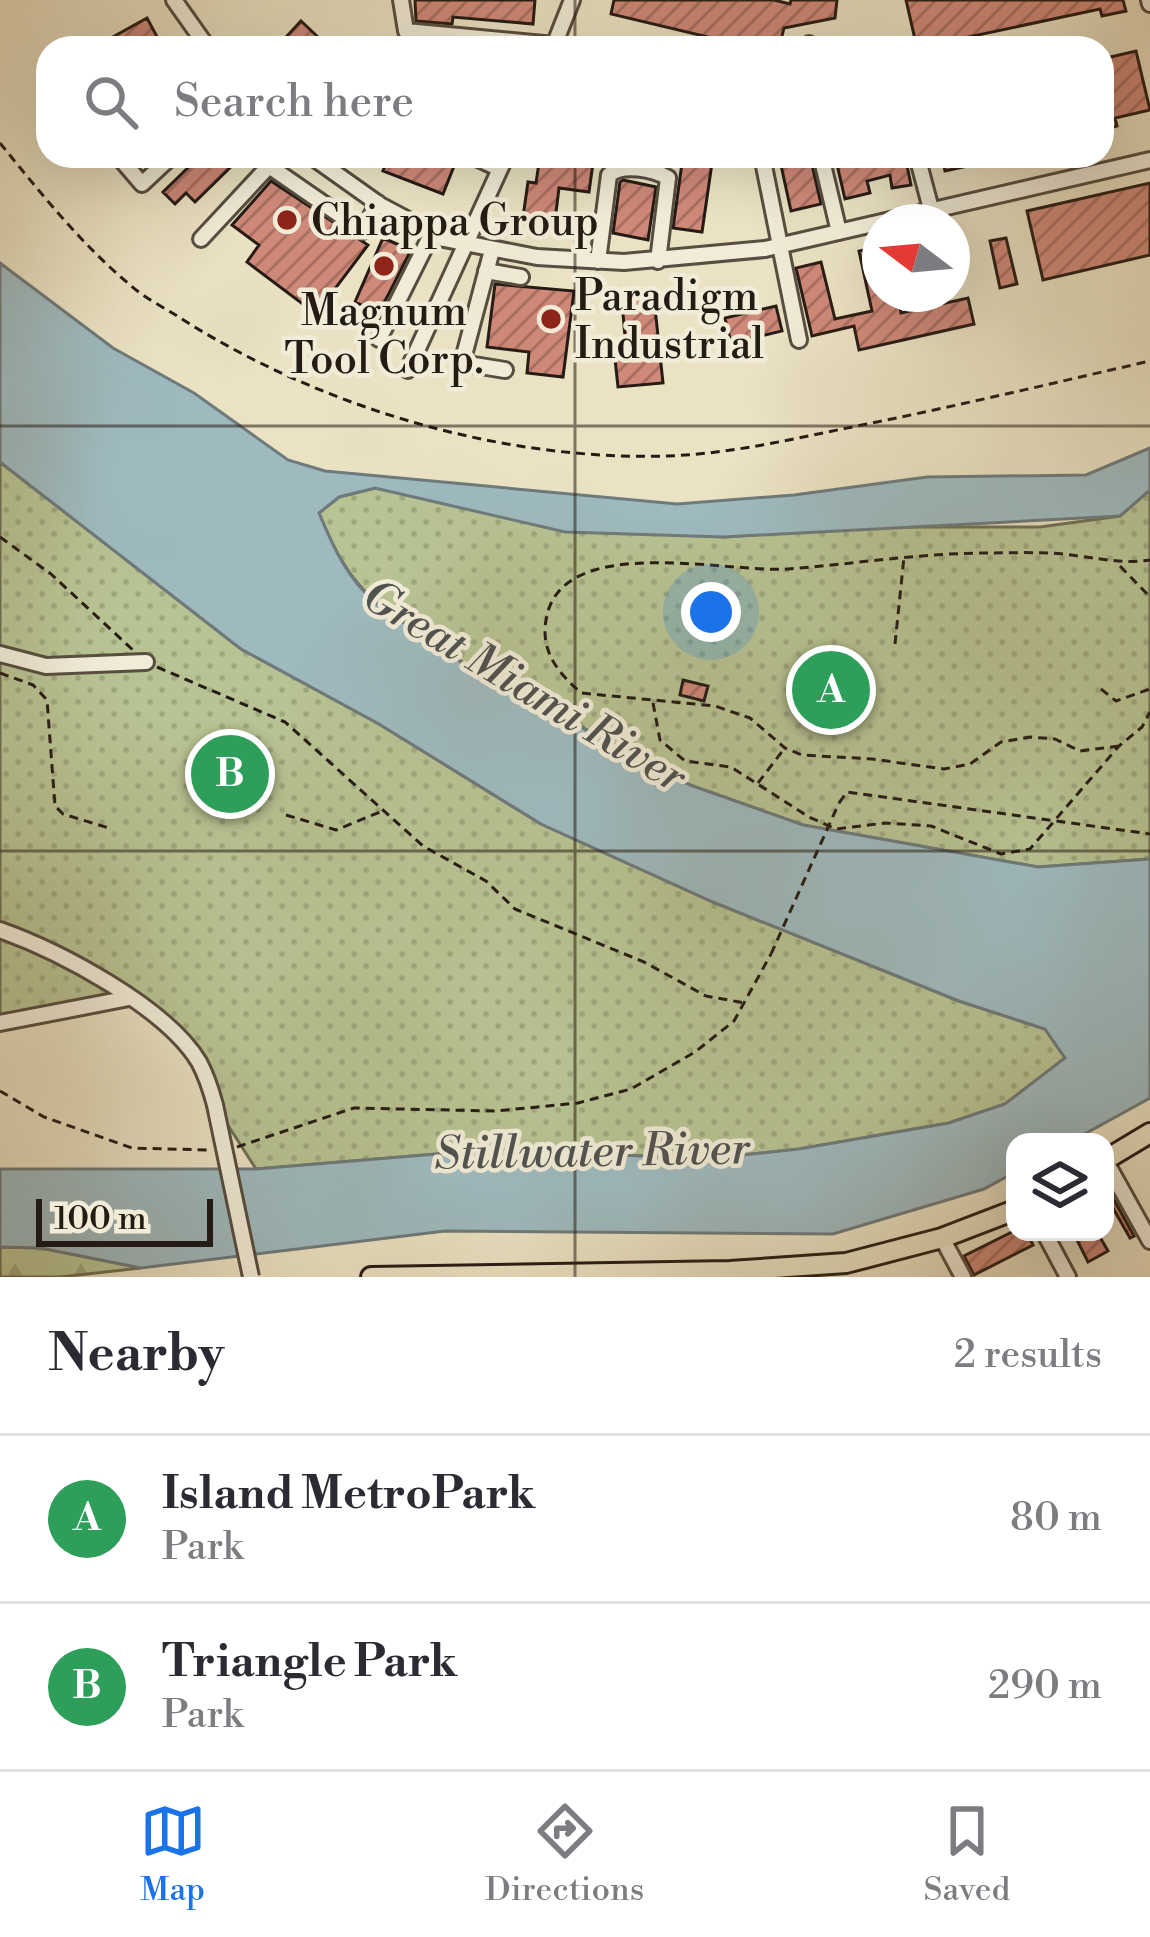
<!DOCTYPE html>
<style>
body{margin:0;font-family:"Libre Bodoni",serif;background:#f2f2f3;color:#2b2b33}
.controls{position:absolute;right:36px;bottom:36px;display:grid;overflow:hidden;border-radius:24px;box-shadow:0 12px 48px #0002}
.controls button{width:108px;height:108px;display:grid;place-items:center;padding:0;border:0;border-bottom:3px solid #e1e1e2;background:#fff;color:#2b2b33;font:60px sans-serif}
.compass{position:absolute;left:862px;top:204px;width:108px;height:108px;border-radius:50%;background:#fff;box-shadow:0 12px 48px #0002;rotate:286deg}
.scale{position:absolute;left:36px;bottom:30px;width:177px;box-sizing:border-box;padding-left:12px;border:6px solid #261b14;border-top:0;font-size:33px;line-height:42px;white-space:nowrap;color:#261b14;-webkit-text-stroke:9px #f1ecd8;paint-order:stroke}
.you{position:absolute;left:711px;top:612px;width:42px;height:42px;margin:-30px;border:9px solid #fff;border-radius:50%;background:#1a73e8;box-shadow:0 0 0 18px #1a73e833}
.badge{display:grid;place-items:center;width:78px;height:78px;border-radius:50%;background:#1a73e8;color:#fff;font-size:39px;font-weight:700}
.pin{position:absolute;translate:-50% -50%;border:6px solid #fff;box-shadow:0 3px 12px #0006}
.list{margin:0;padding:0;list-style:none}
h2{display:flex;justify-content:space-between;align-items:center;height:156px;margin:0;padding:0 48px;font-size:51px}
h2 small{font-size:39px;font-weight:400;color:#7c7c81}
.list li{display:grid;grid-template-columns:78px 1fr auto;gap:36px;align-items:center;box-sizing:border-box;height:168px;padding:0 48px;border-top:3px solid #e1e1e2}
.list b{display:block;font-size:45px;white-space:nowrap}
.list p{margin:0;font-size:39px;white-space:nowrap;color:#7c7c81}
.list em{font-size:39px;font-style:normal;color:#7c7c81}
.icon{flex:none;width:66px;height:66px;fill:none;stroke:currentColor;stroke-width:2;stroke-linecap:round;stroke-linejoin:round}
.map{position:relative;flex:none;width:1150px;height:1277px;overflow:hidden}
.search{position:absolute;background:#fff;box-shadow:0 12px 48px #0002;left:36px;right:36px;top:36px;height:132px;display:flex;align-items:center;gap:30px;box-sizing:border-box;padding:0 42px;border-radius:36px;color:#7c7c81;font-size:45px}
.sheet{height:492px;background:#fff}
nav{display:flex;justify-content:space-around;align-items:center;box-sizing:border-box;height:168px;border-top:3px solid #e1e1e2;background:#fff;font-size:33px;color:#7c7c81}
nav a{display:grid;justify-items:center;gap:6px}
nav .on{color:#1a73e8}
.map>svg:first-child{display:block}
</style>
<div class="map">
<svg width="1150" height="1277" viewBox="0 0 1150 1277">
<defs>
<pattern id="forest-firs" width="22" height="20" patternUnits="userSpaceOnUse" patternTransform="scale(3)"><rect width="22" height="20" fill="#b8c393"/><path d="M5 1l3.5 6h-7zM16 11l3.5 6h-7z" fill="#9ea77e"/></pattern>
<pattern id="park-dots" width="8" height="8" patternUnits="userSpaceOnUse" patternTransform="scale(3)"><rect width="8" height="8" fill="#b8c393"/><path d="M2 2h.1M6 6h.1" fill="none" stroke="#9ea77e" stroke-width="1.8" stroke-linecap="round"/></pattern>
<pattern id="building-hatch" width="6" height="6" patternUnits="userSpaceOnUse" patternTransform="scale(3)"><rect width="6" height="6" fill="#cf8979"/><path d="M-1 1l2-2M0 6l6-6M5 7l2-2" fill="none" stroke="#a86f62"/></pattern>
</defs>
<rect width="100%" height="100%" fill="#eae2c3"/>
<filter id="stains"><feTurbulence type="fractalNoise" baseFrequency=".00167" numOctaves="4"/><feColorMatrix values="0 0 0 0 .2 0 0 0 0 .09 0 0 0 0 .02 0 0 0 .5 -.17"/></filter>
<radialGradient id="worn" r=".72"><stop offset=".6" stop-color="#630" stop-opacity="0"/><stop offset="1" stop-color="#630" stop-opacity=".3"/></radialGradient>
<path fill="url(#forest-firs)" stroke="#6f6f54" stroke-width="3" d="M0 1247 41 1248 141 1268 60 1277H0Z"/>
<path fill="url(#park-dots)" stroke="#6f6f54" stroke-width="3" d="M0 462 241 649 379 724 541 824 713 902 959 1001 1045 1029 1065 1058 1005 1104 949 1123 799 1149 733 1156H641L497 1149 256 1169 215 1105 200 1064 129 998 0 1023Z
M375 488 464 505 723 537 879 527H1040L1120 516 1150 490V859L1038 867 803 825 690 785 464 664C437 639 403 626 376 602 347 577 333 547 319 513L339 497Z"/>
<path fill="#9ebabf" stroke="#6e7a7b" stroke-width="3" d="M0 263 113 348 194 393 288 460 325 471 677 504 794 495 927 477 1086 475 1150 448V490L1120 516 723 537 565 532 375 488 339 497 319 513C333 547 347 578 376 603 403 626 438 639 464 665L690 785 803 825 1038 867 1150 859V1098L1070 1142H1015V1172L984 1189 833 1234 445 1231 141 1268 41 1248 0 1247V1169H256L497 1149 641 1156H733L799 1149 949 1123 1005 1104 1065 1058 1045 1029 959 1001 713 902 541 824 379 724 241 649 0 462Z"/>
<path fill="url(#building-hatch)" stroke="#261b14" stroke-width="3" d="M415 0H535L533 24 453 17 452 24 416 21Z
M614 0H774L790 4 791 0H837L835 18 784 28 779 48H754L611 14Z
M906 0H1123L1126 11 1102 16 1100 9 917 48Z
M147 18 163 48H93Z
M301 21 319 38 310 48H276Z
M1136 51 1150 110 1115 118 1117 126 1102 130V59Z
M200 156H242L195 202 186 193 175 204 163 192Z
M389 156H458L443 194 383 171Z
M540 156 593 163 589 192 559 188 554 228 522 224 528 182 536 183Z
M683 156H713L702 232 673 228Z
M779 156H810L821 204 791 211Z
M835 156H905L911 185 892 188 890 175 867 181 870 193 845 199Z
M942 156H994L995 160 945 171Z
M623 180 656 187 648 240 613 233 620 182Z
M271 181 368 245 316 314 247 262 259 245 232 225Z
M1150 183V255L1043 280 1027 211Z
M383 238 411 250 379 313 355 302Z
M1006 238 1017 284 1000 288 990 241Z
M880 246V294H897L901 313 968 298 974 324 859 350 854 326 812 336 796 268 821 262 835 319 872 311 859 251Z
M495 284 574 291 563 377 527 373 529 352 487 347Z
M653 289 663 383 618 387 615 359 627 358 621 292Z
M776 306 782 331 731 343 725 318Z
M683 680 708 686 704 701 680 695Z
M1107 1187 1134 1236 1130 1238 1105 1194Z
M1012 1232H1027L1033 1245 974 1275 964 1256Z
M1073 1232H1097L1108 1251 1088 1262Z"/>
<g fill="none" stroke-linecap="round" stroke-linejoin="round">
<defs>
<path id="minor" d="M174 0 208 48
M401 0 406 31 554 45
M1149 0 1150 4
M809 44V48
M553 48 572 0
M118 156 142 184 172 156
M276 156 269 166 363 231 378 203
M311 156 380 205 444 239 537 257 624 262 765 249 1150 160
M472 156 500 169
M762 156 799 340
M821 156 839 232
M917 156 931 209
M201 239 269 166
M492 250 462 363 505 370
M598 261 609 175C622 163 654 169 668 178L658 261
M486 271 521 277
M379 339 432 233
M408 370 506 156
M0 654 46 666 146 662
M0 930C59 951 166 1007 199 1062 206 1075 211 1090 215 1105
M0 1023 129 998
M1105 1160 1150 1241
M1044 1232 1068 1277
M942 1238 963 1277"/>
<path id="major" d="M1105 1160 1150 1133
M371 1277 730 1271 846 1263 942 1238 1015 1210"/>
</defs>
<use href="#minor" stroke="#574d40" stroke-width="20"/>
<use href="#major" stroke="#261b14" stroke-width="24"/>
<path stroke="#261b14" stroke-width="3" stroke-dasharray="9 6" stroke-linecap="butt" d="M0 143C39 191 81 244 129 284 142 296 159 305 174 314 316 406 498 461 667 456 728 454 788 440 847 428 949 408 1049 384 1150 361
M0 537 51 574 134 651
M1120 566 1150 597
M895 644 904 557
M157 667 285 722 423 846 486 881 515 909 644 962 706 996 745 1003
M0 673 33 685 47 700 55 806 63 814 109 828
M1101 689 1116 701 1150 689
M653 703 660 740 685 761 731 767 809 817 836 829 885 823 931 826 1001 854 1030 849 1119 746 1142 727 1150 712
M1119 746 1080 751 1055 739 1030 737 1001 742 970 764 944 769 872 759 802 755 785 748 750 718 715 706 581 693C556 671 539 649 547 615 566 533 726 573 788 569 854 564 920 553 987 553 1017 553 1049 551 1078 556 1105 559 1123 564 1150 560
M758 783 784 749
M839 803 847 792 1150 834
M286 815 336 830 380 812
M0 1091 44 1117 132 1148 209 1150
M237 1147 354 1108 496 1111 578 1103 631 1089 695 1052 734 1021 771 954"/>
<use href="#minor" stroke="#f1ecd8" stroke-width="14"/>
<use href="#major" stroke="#eae2c3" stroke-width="18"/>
<defs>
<path id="minor-bridge" d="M215 1105 251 1277"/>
</defs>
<use href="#minor-bridge" stroke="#574d40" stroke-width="20" stroke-linecap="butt"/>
<path stroke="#261b14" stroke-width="3" stroke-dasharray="9 6" stroke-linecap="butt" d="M771 954 839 803"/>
<use href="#minor-bridge" stroke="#f1ecd8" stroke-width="14"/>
</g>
<path fill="none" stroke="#261b14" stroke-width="3" stroke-opacity="0.55" d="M575 0V48M575 156V1277M0 426H1150M0 851H1150"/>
<g fill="#8f2418" stroke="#f1ecd8" stroke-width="4.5">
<circle cx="287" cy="220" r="12"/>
<circle cx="384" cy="266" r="12"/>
<circle cx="551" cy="319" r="12"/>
</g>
<g text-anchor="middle" stroke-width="9" stroke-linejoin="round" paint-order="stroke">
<g font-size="42" fill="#261b14" stroke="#f1ecd8" text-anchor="start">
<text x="311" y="235">Chiappa Group</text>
<text x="575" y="310">Paradigm<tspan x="575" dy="48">Industrial</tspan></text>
<text x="384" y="325" text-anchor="middle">Magnum<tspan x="384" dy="48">Tool Corp.</tspan></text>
</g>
<g font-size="45" font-style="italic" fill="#505350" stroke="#f1ecd8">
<text transform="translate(525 685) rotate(31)" y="16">Great Miami River</text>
<text transform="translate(592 1150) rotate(-1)" y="16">Stillwater River</text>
</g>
</g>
<rect width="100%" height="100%" filter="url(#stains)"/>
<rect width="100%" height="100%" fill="url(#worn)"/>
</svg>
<div class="controls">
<button><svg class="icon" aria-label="layers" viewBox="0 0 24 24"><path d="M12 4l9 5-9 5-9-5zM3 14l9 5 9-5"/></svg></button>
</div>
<svg class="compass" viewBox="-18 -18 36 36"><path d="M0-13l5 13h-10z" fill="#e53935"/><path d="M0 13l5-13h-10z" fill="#7c7c81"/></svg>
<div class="scale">100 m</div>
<div class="you"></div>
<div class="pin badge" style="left:831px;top:690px;background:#2e9e5b">A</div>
<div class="pin badge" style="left:230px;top:774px;background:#2e9e5b">B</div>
<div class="search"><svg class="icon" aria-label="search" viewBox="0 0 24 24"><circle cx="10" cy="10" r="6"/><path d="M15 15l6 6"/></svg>Search here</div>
</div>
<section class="sheet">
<h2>Nearby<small>2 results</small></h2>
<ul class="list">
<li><span class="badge" style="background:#2e9e5b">A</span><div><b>Island MetroPark</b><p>Park</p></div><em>80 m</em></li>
<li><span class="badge" style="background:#2e9e5b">B</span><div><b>Triangle Park</b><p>Park</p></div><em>290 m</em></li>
</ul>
</section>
<nav>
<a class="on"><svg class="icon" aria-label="map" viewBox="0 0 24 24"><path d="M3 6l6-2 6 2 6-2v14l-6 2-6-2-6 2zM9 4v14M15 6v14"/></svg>Map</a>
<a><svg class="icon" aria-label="directions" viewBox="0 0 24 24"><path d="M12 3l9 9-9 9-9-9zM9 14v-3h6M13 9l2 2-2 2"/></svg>Directions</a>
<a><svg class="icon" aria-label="saved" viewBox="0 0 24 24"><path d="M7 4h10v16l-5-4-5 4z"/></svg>Saved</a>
</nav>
